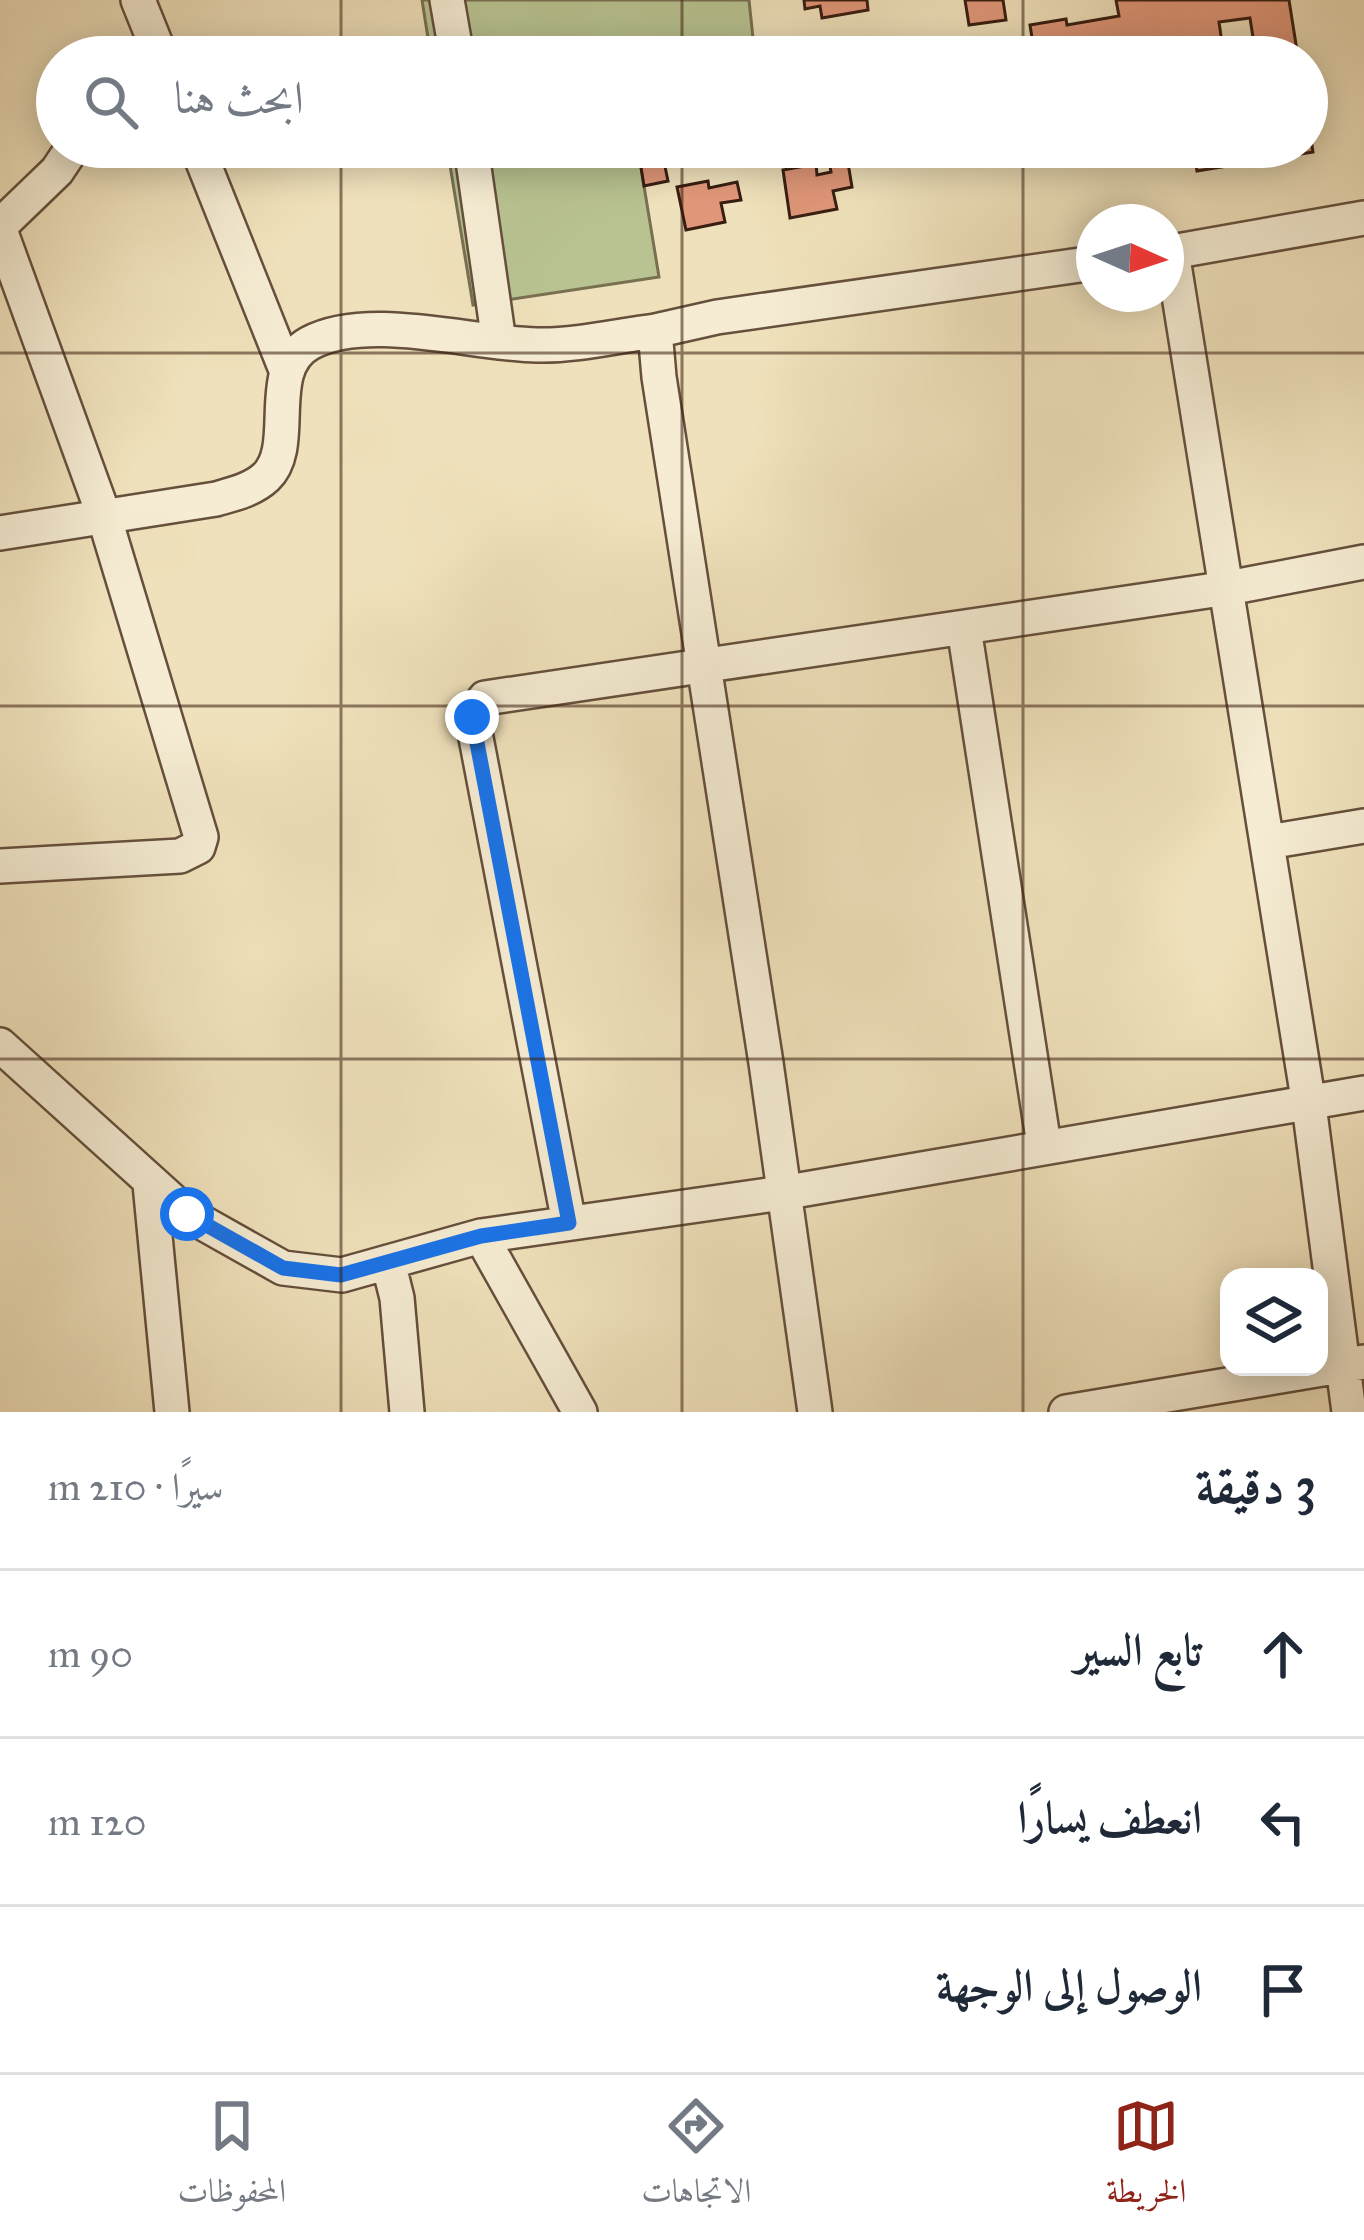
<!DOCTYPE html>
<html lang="ar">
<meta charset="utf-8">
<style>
body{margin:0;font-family:"IM FELL Great Primer",Amiri,serif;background:#f6f6f7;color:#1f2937;direction:rtl}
.controls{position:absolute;right:36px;bottom:36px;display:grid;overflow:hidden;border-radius:24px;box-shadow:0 6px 30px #0003}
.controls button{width:108px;height:108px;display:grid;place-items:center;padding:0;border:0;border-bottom:3px solid #e0e1e3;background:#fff;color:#1f2937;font:60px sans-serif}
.compass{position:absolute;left:1076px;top:204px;width:108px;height:108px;border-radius:50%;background:#fff;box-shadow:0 6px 30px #0003;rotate:93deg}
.stop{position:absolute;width:36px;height:36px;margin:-27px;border:9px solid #1a73e8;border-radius:50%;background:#fff}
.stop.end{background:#1a73e8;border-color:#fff;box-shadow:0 3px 12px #0008}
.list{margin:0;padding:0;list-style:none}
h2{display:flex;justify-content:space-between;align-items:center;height:156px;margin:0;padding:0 48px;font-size:51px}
h2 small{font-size:39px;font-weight:400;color:#747a83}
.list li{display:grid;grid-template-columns:78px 1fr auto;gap:36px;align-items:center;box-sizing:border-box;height:168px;padding:0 48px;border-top:3px solid #e0e1e3}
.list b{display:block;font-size:45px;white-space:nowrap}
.list em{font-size:39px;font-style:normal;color:#747a83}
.icon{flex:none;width:66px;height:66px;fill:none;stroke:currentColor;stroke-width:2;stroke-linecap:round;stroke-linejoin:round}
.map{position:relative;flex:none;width:1364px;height:1412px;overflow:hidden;direction:ltr}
.search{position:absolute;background:#fff;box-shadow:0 6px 30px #0003;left:36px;right:36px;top:36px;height:132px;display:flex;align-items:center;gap:30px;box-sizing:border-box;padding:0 42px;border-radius:66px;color:#747a83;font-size:45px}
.sheet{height:660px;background:#fff}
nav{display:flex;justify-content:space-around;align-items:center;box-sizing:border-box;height:168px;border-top:3px solid #e0e1e3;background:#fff;font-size:33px;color:#747a83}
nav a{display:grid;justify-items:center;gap:6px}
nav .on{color:#8f2418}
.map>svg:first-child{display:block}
</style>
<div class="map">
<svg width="1364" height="1412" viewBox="0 0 1364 1412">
<rect width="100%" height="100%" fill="#efe1bb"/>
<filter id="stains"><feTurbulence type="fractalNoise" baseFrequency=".00167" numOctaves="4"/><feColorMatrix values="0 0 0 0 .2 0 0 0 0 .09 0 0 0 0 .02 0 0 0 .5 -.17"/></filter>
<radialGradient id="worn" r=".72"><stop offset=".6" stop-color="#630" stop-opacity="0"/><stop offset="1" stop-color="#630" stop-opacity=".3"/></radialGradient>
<path fill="#b8c391" stroke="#787051" stroke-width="3" d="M422 0H749L755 57H431Z
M447 147H714L640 162 659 277 473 305Z"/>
<path fill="#e09779" stroke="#381e11" stroke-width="3" d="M804 0H867L868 10 822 18 820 6 805 9Z
M965 0H1003L1006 20 969 25Z
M1116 0H1289L1298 57H1256L1250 18 1219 22 1224 57H1177L1176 49 1138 57H1035L1030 25 1066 19 1067 25 1119 16Z
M1307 113 1313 152 1197 171 1193 147H1307Z
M663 157 668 181 644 186 640 161Z
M848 163 852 187 833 191 837 209 790 218 783 170 816 164 817 175 831 172 830 166Z
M708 181 709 188 737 182 741 200 721 203 725 222 686 230 677 187Z"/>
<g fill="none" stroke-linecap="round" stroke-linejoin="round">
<defs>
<path id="minor" d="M138 0 161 57
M447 0 457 57
M197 147 286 370
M471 147 499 342
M0 226 57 171 73 147
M0 230 104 516 201 837 198 847 180 856 0 866
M1172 252 1309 1105 1349 1412
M1166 253 1364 218
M0 533 216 499C233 494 252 490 266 477 299 446 262 369 310 343 369 312 472 344 537 345 575 346 617 336 655 331
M964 628 1044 1145
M1268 842 1364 826
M0 1045 187 1214 283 1268 342 1275 481 1236 782 1193 1364 1093
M150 1184 172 1412
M569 1223 472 717 485 698 1228 588 1364 562
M481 1236 580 1412
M388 1262 397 1298 407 1412
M815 1412 766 1063 659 377 655 331 717 317 1094 263
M1066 1412 1364 1362"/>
</defs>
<use href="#minor" stroke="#664f3c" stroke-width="38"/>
<use href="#minor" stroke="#f5ecd3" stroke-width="33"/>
</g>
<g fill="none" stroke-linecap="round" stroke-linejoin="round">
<path stroke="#1a73e8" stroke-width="15" d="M187 1214 283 1268 341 1275 481 1236 569 1223 472 717"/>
</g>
<path fill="none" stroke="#381e11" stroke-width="3" stroke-opacity="0.55" d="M341 0V57M682 0V57M1023 0V57M341 147V1412M682 147V1412M1023 147V1412M0 353H1364M0 706H1364M0 1059H1364"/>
<rect width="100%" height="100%" filter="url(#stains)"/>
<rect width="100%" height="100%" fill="url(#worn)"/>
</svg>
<div class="controls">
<button><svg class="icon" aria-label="layers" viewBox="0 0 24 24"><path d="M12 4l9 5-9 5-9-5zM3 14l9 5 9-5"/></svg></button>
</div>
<svg class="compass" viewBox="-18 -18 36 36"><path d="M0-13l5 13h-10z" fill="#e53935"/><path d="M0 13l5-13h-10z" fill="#747a83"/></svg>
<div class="stop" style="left:187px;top:1214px"></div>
<div class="stop end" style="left:472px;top:717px"></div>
<div class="search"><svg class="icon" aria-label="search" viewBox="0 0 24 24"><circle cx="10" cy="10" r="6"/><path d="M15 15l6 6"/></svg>ابحث هنا</div>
</div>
<section class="sheet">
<h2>3 دقيقة<small>سيرًا · 210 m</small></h2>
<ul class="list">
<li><svg class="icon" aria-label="ahead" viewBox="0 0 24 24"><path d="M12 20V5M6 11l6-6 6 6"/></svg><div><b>تابع السير</b></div><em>90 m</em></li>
<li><svg class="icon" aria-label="left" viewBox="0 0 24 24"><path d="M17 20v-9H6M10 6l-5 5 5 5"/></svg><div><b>انعطف يسارًا</b></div><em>120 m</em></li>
<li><svg class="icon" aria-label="arrive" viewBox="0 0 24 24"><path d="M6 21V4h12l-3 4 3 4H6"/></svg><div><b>الوصول إلى الوجهة</b></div></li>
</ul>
</section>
<nav>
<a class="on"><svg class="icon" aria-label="map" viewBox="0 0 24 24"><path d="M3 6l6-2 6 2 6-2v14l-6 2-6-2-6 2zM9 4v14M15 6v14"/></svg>الخريطة</a>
<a><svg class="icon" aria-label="directions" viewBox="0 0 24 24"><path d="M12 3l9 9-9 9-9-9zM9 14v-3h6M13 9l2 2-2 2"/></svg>الاتجاهات</a>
<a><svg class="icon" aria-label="saved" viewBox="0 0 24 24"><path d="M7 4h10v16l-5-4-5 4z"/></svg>المحفوظات</a>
</nav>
